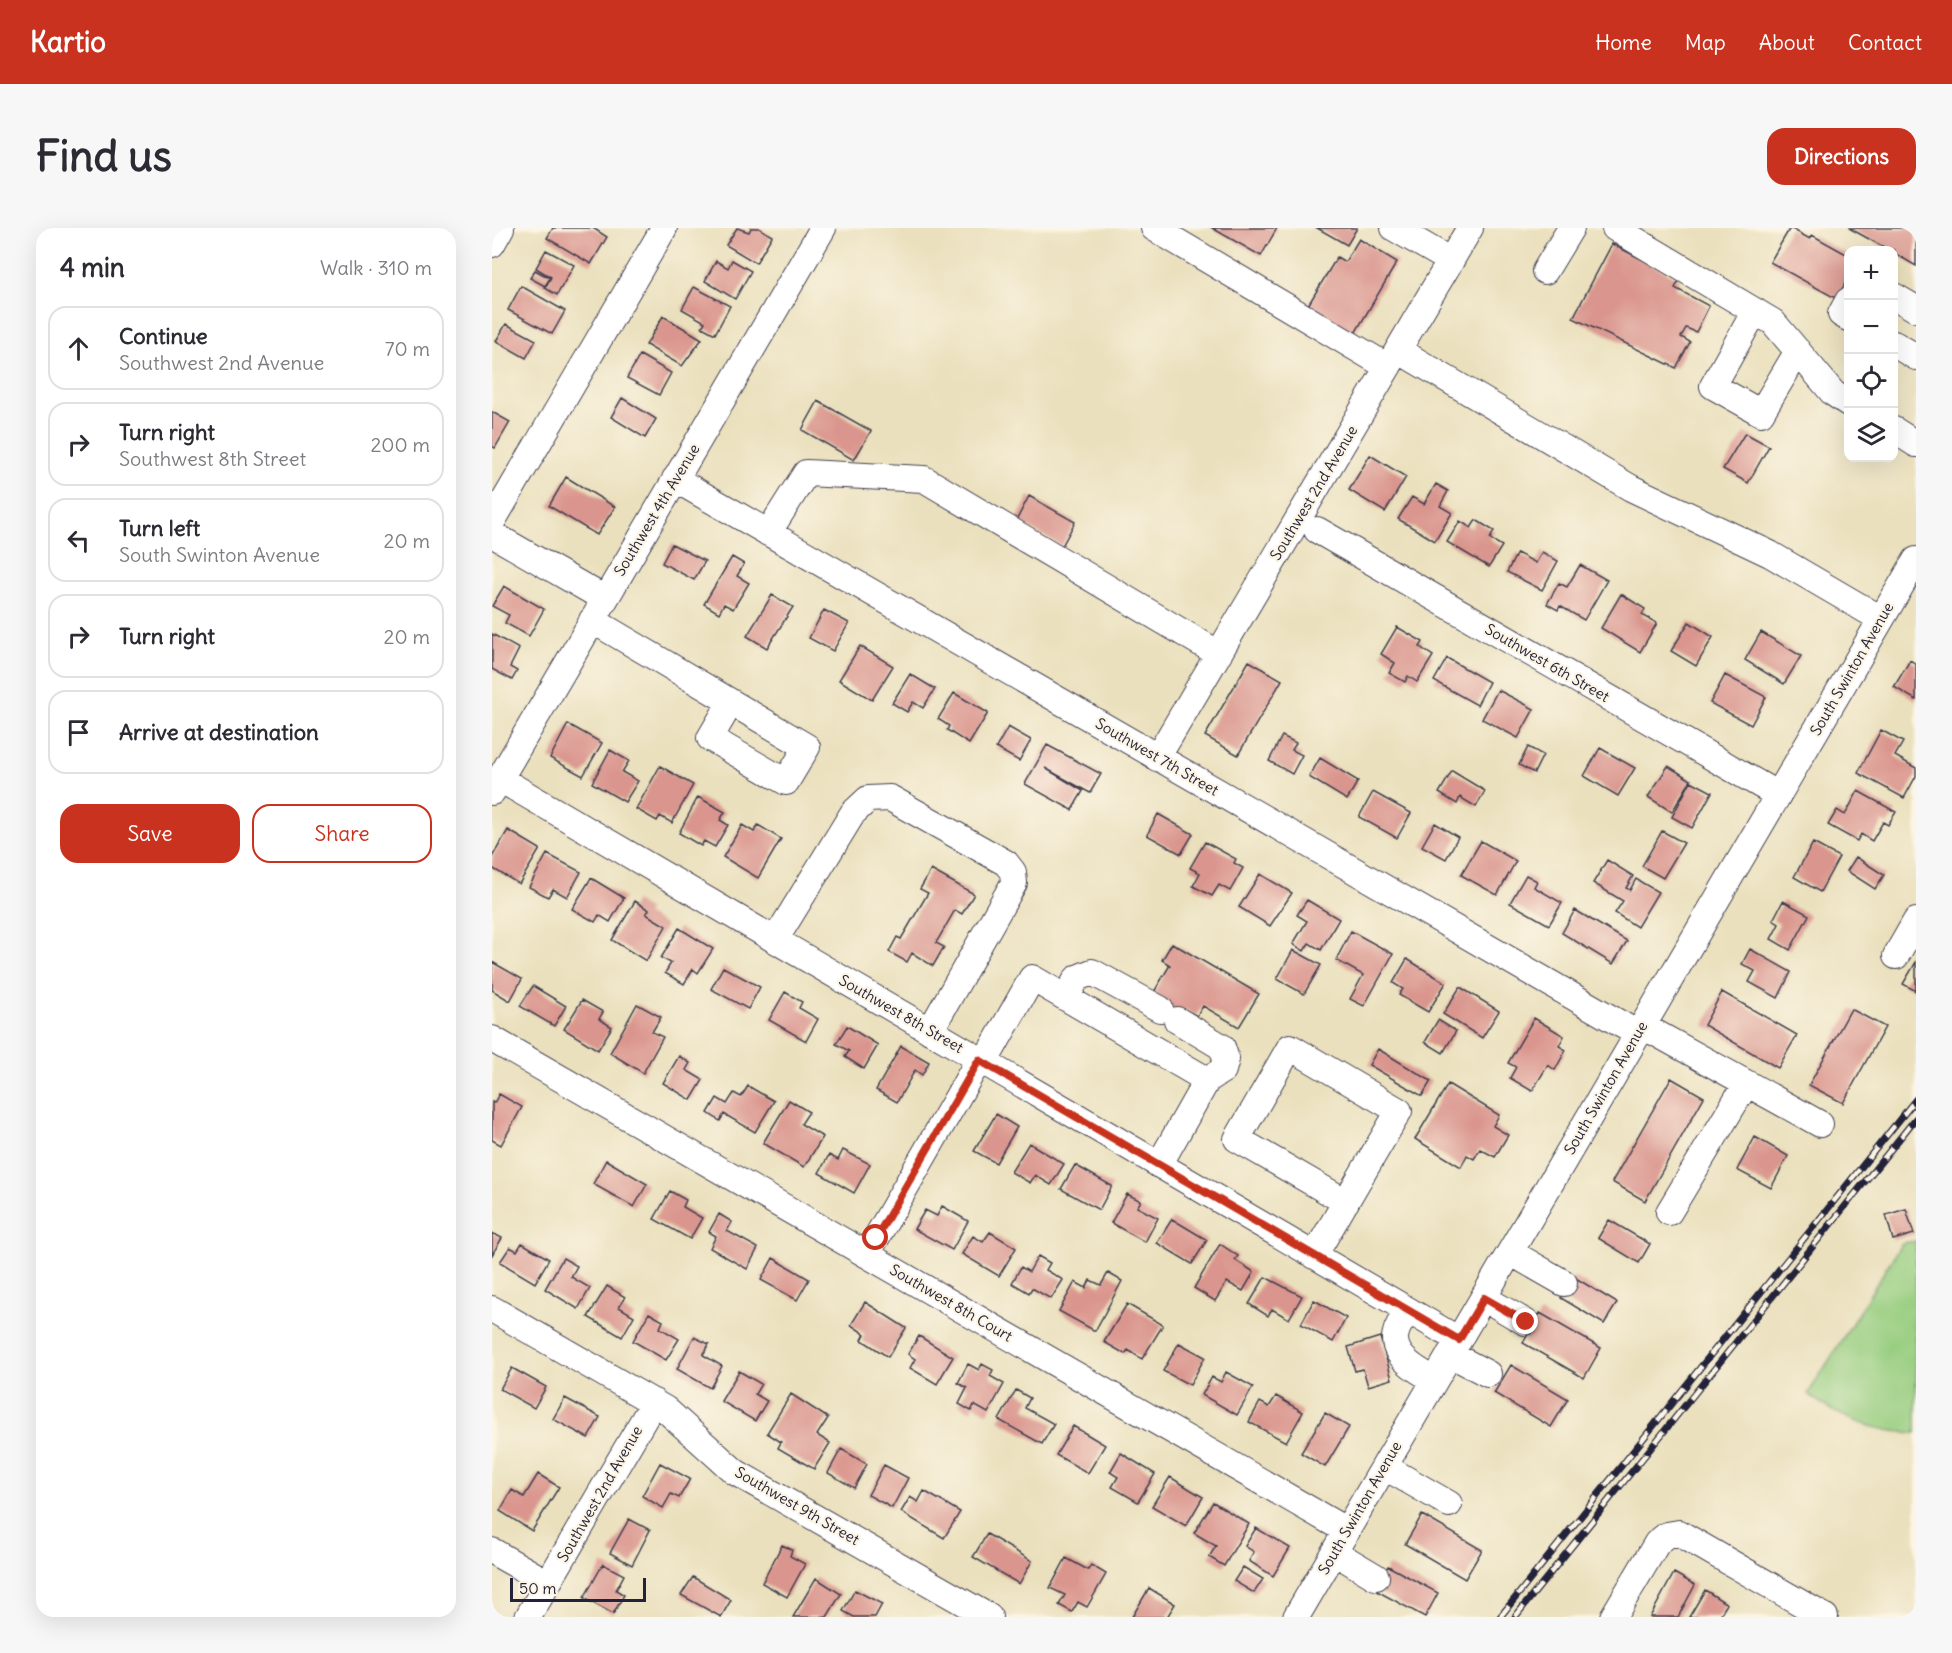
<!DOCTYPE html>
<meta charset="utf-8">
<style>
body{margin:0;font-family:Delius,sans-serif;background:#f7f7f7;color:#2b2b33}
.controls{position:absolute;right:18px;top:18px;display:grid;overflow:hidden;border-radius:12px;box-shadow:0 6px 24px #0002}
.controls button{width:54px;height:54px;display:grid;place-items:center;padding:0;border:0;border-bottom:2px solid #e1e1e2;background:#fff;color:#2b2b33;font:30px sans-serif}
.scale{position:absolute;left:18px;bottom:15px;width:136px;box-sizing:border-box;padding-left:6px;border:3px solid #22223b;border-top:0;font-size:16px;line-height:21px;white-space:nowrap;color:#22223b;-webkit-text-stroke:4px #fcf5e5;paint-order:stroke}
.stop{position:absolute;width:18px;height:18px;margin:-14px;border:4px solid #c8321e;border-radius:50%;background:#fff}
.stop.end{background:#c8321e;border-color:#fff;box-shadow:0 2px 6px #0008}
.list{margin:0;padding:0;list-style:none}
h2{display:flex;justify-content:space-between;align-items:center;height:78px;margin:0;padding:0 24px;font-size:26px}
h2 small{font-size:20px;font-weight:400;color:#7c7c81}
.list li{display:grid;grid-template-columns:39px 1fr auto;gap:18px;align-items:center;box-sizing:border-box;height:84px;margin:0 12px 12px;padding:0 12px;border:2px solid #e1e1e2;border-radius:18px}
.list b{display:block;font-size:22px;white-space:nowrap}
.list p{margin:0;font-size:20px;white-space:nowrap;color:#7c7c81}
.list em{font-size:20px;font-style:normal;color:#7c7c81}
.actions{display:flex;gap:12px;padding:18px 24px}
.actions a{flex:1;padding:14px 0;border:2px solid #c8321e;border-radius:18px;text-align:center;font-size:21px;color:#c8321e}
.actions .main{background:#c8321e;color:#fff}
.icon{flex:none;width:33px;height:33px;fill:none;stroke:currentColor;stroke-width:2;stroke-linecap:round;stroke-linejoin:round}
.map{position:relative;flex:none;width:1424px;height:1389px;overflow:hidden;border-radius:18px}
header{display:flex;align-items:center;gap:36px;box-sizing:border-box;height:84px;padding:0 30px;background:#c8321e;color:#fff}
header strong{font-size:28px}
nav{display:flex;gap:33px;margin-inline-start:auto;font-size:21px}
.intro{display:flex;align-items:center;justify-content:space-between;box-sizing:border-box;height:144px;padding:0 36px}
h1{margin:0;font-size:42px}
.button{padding:15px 27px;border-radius:18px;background:#c8321e;color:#fff;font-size:21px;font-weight:700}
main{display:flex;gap:36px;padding:0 36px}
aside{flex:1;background:#fff;border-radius:18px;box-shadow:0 6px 24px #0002}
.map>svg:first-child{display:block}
</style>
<header>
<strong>Kartio</strong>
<nav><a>Home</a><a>Map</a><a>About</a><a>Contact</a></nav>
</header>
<div class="intro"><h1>Find us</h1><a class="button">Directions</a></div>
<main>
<aside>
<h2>4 min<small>Walk · 310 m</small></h2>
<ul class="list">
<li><svg class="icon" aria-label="ahead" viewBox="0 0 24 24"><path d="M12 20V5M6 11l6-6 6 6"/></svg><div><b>Continue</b><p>Southwest 2nd Avenue</p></div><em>70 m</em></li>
<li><svg class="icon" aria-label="right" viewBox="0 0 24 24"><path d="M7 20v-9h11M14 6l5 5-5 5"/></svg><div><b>Turn right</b><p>Southwest 8th Street</p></div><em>200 m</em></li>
<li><svg class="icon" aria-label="left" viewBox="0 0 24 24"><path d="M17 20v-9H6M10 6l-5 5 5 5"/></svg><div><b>Turn left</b><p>South Swinton Avenue</p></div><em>20 m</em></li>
<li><svg class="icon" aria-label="right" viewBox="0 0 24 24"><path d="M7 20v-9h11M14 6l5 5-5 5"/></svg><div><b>Turn right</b></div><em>20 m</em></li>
<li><svg class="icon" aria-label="arrive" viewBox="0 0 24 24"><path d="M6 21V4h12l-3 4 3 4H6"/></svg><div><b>Arrive at destination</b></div></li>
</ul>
<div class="actions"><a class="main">Save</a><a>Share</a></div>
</aside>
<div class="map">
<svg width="1424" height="1389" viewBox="0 0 1424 1389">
<rect width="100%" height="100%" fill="#fcf5e5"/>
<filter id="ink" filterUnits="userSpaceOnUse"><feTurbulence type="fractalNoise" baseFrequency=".0167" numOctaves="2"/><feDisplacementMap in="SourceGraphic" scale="12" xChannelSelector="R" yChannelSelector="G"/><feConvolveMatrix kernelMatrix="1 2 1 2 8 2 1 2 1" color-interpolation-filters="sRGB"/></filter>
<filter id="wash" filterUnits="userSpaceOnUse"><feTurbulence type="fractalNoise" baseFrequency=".008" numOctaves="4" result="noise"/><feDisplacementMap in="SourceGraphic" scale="24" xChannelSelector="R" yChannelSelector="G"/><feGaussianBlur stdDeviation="1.35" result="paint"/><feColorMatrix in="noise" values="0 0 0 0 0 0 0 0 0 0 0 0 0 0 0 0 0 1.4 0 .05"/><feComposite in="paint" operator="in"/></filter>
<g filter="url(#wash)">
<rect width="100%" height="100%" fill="#eae0bd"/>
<path fill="#96cd7f" stroke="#5c785d" stroke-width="1.5" d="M1424 1013V1205C1384 1204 1348 1191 1316 1166L1410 1015Z"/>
<g id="blocks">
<path fill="#da968e" d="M61 0H101L115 9 99 36 55 10Z
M245 0 257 4 259 0H267L280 8 264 35 234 17Z
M720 0H785L769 28Z
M825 0H865L855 17Z
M1298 0 1318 11 1320 7 1356 27V49L1345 71 1278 34Z
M1357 0H1424V38L1402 25V22H1397Z
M867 11 905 34 862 107 815 79 845 29 853 34Z
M1120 16 1188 51 1183 60 1217 78 1204 104 1194 100 1189 109 1198 114 1184 140 1081 90Z
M54 22 82 37 65 67 53 60 59 49 44 40Z
M240 32 259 43 243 71 213 53 224 33 236 40Z
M43 42 58 50 53 58 38 50Z
M29 58 73 83 60 106 16 82Z
M202 59 238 78 223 106 210 99 213 94 190 81Z
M171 88 210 111 190 138 154 117Z
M14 96 44 112 34 130 4 113Z
M148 127 179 145 167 167 135 150Z
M130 170 164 191 153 210 119 189Z
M326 173 379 203 362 232 310 202Z
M0 184 18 194 3 220 0 218Z
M1253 205 1277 218 1256 255 1231 241Z
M878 227 914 249 893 284 857 262Z
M74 249 123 279 105 307 57 278Z
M944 256 956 263 948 278 960 285 943 313 906 291 920 269 932 276Z
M537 268 583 294 570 318 524 293Z
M984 292 1002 303 998 311 1010 318 997 339 955 314 968 293 979 300Z
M180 316 213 333 202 352 170 335Z
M1050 324 1066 333 1050 362 1015 344 1025 325 1044 335Z
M240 329 252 336 245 348 257 355 241 381 232 376 227 385 212 376Z
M1088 337 1115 352 1092 392 1068 378 1066 382 1055 376 1067 355 1075 359Z
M12 358 52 381 37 408 13 395 17 387 0 378Z
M1129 366 1153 381 1150 387 1165 395 1148 424 1109 400Z
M280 367 301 379 275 420 255 408Z
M332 382 357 395 341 423 317 410Z
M1197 394 1221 409 1204 438 1179 423Z
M905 399 931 414 928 419 941 428 925 454 916 448 913 454 897 445 903 435 889 426Z
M1269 404 1309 428 1292 456 1253 432Z
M0 406 27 421 18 439 25 443 20 452 0 441Z
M368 418 401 438 380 472 347 452Z
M955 430 997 454 985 477 942 453Z
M1418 432 1424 436V472L1402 459Z
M757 433 790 452 746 527 713 508Z
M418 446 443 461 431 480 421 474 415 484 400 475Z
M1233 447 1274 469 1259 497 1218 475Z
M1006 462 1042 481 1026 510 990 491Z
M462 465 496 485 477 516 455 502 457 498 446 491Z
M76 496 110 515 91 548 58 530Z
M516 499 539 512 527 533 504 520Z
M1389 502 1411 514 1403 528 1424 540V548L1412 570 1366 545Z
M790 508 804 515 800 522 810 527 800 546 777 533Z
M555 517 609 546 598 565 553 540 591 563 580 582 533 556Z
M1036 519 1051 527 1042 545 1027 537Z
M1108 520 1143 540 1126 568 1092 548Z
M118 522 137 533 130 544 146 553 133 574 100 555Z
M828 530 866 553 855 572 817 549Z
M168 538 201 557 180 595 168 588 165 593 144 581Z
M1176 538 1199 552 1180 584 1156 569Z
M960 543 993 563 984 579 968 569 965 576 947 565Z
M1199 553 1220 564 1200 600 1180 589Z
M1366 563 1404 584 1396 597 1391 594 1380 613 1369 606 1365 613 1336 597 1345 582 1353 587Z
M881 564 919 585 905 610 867 589Z
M206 569 233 584 228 592 236 597 223 619 212 613 209 618 187 605Z
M666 586 701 606 689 626 655 607Z
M943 595 966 609 954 631 930 618Z
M250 597 262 604 266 597 289 611 266 650 231 629Z
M16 602 48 621 27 656 0 640V629Z
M1170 603 1192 615 1171 650 1150 638Z
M989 613 1024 633 1005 667 969 647Z
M713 614 744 631 742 635 751 640 738 663 727 657 720 668 701 658 708 645 698 640Z
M1321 615 1347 629 1328 664 1302 649Z
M55 626 89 644 75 669 61 661 56 669 37 659Z
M1364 629 1392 647 1383 661 1355 643Z
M1115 632 1141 648 1134 660 1138 662 1144 651 1166 664 1145 699 1123 685 1131 673 1101 655Z
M439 642 482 666 470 686 463 682 444 715 452 719 441 738 420 725 415 734 397 724 405 709 409 711 436 665 428 661Z
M768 646 800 665 778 698 747 679Z
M1034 647 1045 653 1042 659 1070 675 1057 697 1018 675Z
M99 650 132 670 118 694 107 687 103 694 80 681Z
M815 672 847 691 829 722 817 715 812 723 801 716 815 693 805 687Z
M143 673 157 682 154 686 174 698 154 733 120 712Z
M1291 673 1317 687 1298 722 1279 711 1287 696 1281 692Z
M1083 682 1135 713 1121 736 1070 705Z
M187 700 221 721 206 745 201 741 192 756 173 745 179 735 169 730Z
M859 703 901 726 872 778 858 771 871 747 844 732Z
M680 715 767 766 747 799 711 778 705 788 692 781 683 795 662 764 678 737 670 732Z
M1258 721 1299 744 1286 770 1257 754 1263 743 1250 736Z
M801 722 829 737 812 766 785 751Z
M915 731 954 755 936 784 907 767 911 761 901 755Z
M0 734 30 751 18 773 0 762Z
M1424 734V763L1411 756Z
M231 739 268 759 256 781 219 761Z
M41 758 74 778 62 798 28 778Z
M968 759 1007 783 990 810 951 786Z
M293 764 310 774 307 780 326 791 314 813 277 792Z
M1230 764 1305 807 1286 840 1212 797Z
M90 772 111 784 107 791 120 799 106 822 72 801Z
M145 776 169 789 160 804 171 809 151 845 118 825Z
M1359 781 1393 799 1351 875 1317 857Z
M1042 790 1072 808 1067 818 1074 822 1063 842 1056 837 1040 863 1018 850 1024 839 1016 835Z
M946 792 964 803 951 825 933 814Z
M355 798 386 817 372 841 353 829 357 823 344 816Z
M409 818 437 834 430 847 423 842 405 874 384 862Z
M886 821 939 853 930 868 877 837Z
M187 828 198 835 194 842 211 852 199 872 171 855Z
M1179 850 1212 869 1153 973 1120 954Z
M956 856 1007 887 1001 898 1016 907 1003 929 988 921 982 931 975 927 969 939 923 911Z
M256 858 282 873 263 904 232 886 228 893 216 885 225 870 235 876 242 865 249 869Z
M7 866 30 879 9 917 0 912V874L2 875Z
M297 872 317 884 309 896 331 909 312 939 271 915Z
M504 886 525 899 504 935 482 923Z
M1263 909 1296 928 1279 960 1245 942Z
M537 915 572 936 559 957 543 947 538 955 519 944Z
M351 922 378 936 362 965 327 945 337 927 346 932Z
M114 932 155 956 142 979 101 956Z
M583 937 620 958 607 982 569 961Z
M178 963 194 972 191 979 210 990 198 1011 162 991Z
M635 966 649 973 645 979 666 990 653 1014 619 995Z
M450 978 476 993 460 1022 422 1001 433 982 445 988Z
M1414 981 1422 1006 1401 1012 1394 987Z
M227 986 240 994 235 1003 266 1020 255 1041 218 1020 224 1008 217 1004Z
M680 991 715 1012 700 1036 665 1015Z
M1117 992 1158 1016 1147 1035 1106 1010Z
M498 1004 524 1020 507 1048 470 1026 481 1008 491 1014Z
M0 1005 10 1010 0 1027Z
M30 1015 57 1031 43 1055 8 1034 18 1019 25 1023Z
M728 1016 746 1028 743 1032 762 1044 751 1063 735 1054 723 1073 702 1060Z
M546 1028 558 1035 554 1042 571 1052 559 1071 540 1060 537 1065 520 1055 529 1039 537 1044Z
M71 1030 85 1038 79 1049 98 1060 86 1081 53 1061Z
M281 1030 317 1051 305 1072 269 1052Z
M616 1045 630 1053 603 1103 567 1083 583 1054 594 1060 598 1052 609 1057Z
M773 1049 810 1068 797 1091 780 1081 776 1088 757 1076Z
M1082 1049 1125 1075 1112 1096 1069 1070Z
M115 1058 133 1069 127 1079 142 1088 130 1109 96 1089Z
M822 1072 854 1090 841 1114 809 1096Z
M373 1074 414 1100 396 1129 370 1112 373 1106 359 1097Z
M635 1076 671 1097 650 1131 636 1122 633 1126 612 1114Z
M157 1085 171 1093 168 1100 187 1111 174 1132 141 1113Z
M1048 1085 1109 1120 1092 1150 1031 1115Z
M427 1108 461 1129 445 1156 418 1140 423 1131 416 1126Z
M202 1109 217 1116 211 1127 230 1138 218 1160 185 1141Z
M888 1109 900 1151 876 1158 871 1141 863 1143 856 1119Z
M687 1115 713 1129 698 1157 671 1143Z
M476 1136 487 1142 490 1136 501 1142 498 1148 512 1156 496 1185 482 1177 479 1183 467 1176 475 1160 466 1155Z
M1019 1137 1076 1171 1059 1199 1002 1165Z
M20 1140 54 1159 42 1180 8 1161Z
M247 1143 269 1156 263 1166 275 1173 263 1193 229 1173Z
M734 1144 761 1159 745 1187 710 1167 720 1149 729 1154Z
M524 1162 538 1170 533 1180 562 1196 550 1216 507 1192Z
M299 1166 336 1190 325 1207 338 1215 322 1241 286 1220 289 1214 275 1205Z
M784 1168 811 1184 794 1214 757 1194 768 1174 777 1179Z
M73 1170 108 1189 96 1210 61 1191Z
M833 1185 857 1199 833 1239 809 1225Z
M581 1198 613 1217 596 1245 564 1227Z
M349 1221 375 1236 362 1260 336 1245Z
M629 1225 663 1246 646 1274 620 1259 626 1249 618 1244Z
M168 1235 198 1251 187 1270 179 1266 171 1280 150 1268Z
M392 1237 416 1250 400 1280 376 1267Z
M46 1246 67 1259 40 1303 8 1283 20 1262 32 1269Z
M678 1249 711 1269 694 1298 660 1278Z
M432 1263 468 1284 452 1310 409 1284 418 1269 426 1274Z
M721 1274 757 1296 732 1338 717 1329 724 1318 702 1305Z
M930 1287 990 1322 973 1351 913 1316Z
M137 1291 158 1302 140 1337 118 1325Z
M764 1300 798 1320 781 1348 757 1333 762 1324 753 1318Z
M495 1306 540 1333 527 1356 481 1329Z
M290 1317 300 1322 298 1328 313 1336 295 1369 270 1355Z
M574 1330 596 1342 599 1337 614 1346 595 1379 586 1374 580 1384 567 1377 573 1367 558 1360Z
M111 1336 132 1347 124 1362 132 1367 121 1386 92 1370Z
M896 1338 946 1365 933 1389 883 1362Z
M751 1339 771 1351 762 1365 742 1353Z
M1182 1345 1203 1357 1186 1389H1158Z
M201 1349 239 1372 229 1389 189 1367Z
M324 1350 349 1366 335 1389H301Z
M657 1360 683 1376 675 1389H640Z
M363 1362 390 1376 383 1389H362L351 1383Z
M1213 1362 1235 1376 1227 1389H1197Z"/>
</g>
</g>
<g filter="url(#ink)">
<use href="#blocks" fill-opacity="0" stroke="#403e4e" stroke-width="1.5"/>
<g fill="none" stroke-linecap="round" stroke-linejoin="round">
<defs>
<path id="minor" d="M662 0 896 139
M902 0 959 33
M1123 0 1281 94 1341 165 1356 175
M0 16 9 0
M1053 43 1079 0
M1402 68 1424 81
M1356 73 1349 86 1356 90
M1263 83 1221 158 1269 185 1306 123
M1402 116 1424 129
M906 122 1139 260 1278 326 1389 391
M1402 202 1424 216
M183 251 1146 806
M0 294 172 0
M825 302 1286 567
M276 305 314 245 432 251 727 426
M0 306 113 371
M100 392 117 402 315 519 294 554 218 510 239 474
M665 530 978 0
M8 551 967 1112
M0 564 331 0
M283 712 361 585 376 571 398 570 514 635 521 644 522 655 438 803
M1404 728 1424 693
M574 770 585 750 600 744 668 781
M685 792 730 819 734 831 731 842 715 852
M1151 798 1328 896
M0 811 855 1303
M492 835 540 750 715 852 667 937
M1177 984 1254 856
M1018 1024 1072 1055
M375 1026 487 832
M822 1028 907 883 798 819 745 911 854 974
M992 1070 1033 1094
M0 1081 173 1181 243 1244 497 1389
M917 1084C885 1117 914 1137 943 1152
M958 1126 996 1146
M893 1239 957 1276
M0 1323 56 1355
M842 1324 884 1349
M36 1389 162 1174
M804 1389 1424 332
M1121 1389 1165 1315 1175 1307 1187 1305 1333 1389"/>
</defs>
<use href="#minor" stroke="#403e4e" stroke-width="28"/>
<use href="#minor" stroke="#fff" stroke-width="26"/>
<defs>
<path id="rail" d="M1008 1389 1424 871
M1023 1389 1424 890"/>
</defs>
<use href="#rail" stroke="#22223b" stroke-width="7"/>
<use href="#rail" stroke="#fcf5e5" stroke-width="4.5" stroke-dasharray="14" stroke-linecap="butt"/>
</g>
</g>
<g fill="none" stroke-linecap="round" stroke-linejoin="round" filter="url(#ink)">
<path stroke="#c8321e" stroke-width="8" d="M384 1010 487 832 967 1112 992 1070 1034 1094"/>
</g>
<g text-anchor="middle" stroke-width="4.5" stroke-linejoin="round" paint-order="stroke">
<g font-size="15" fill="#22223b" stroke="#fcf5e5">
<text transform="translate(822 265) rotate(-59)" y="5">Southwest 2nd Avenue</text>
<text transform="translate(165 282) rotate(-59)" y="5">Southwest 4th Avenue</text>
<text transform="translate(1055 435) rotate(30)" y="5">Southwest 6th Street</text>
<text transform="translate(1360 441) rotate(-60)" y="5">South Swinton Avenue</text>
<text transform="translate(665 529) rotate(30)" y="5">Southwest 7th Street</text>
<text transform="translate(409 786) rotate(30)" y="5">Southwest 8th Street</text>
<text transform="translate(1114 860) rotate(-60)" y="5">South Swinton Avenue</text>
<text transform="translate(459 1075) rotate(30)" y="5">Southwest 8th Court</text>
<text transform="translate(108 1266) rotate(-60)" y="5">Southwest 2nd Avenue</text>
<text transform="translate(305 1278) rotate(30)" y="5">Southwest 9th Street</text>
<text transform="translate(868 1280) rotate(-60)" y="5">South Swinton Avenue</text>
</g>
</g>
</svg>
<div class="controls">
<button>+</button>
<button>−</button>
<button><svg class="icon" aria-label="locate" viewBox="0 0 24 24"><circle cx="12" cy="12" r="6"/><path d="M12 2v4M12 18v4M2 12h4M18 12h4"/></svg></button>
<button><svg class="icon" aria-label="layers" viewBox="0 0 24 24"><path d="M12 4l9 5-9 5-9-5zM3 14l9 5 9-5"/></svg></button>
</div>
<div class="scale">50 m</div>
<div class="stop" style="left:384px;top:1010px"></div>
<div class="stop end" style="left:1034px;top:1094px"></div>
</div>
</main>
